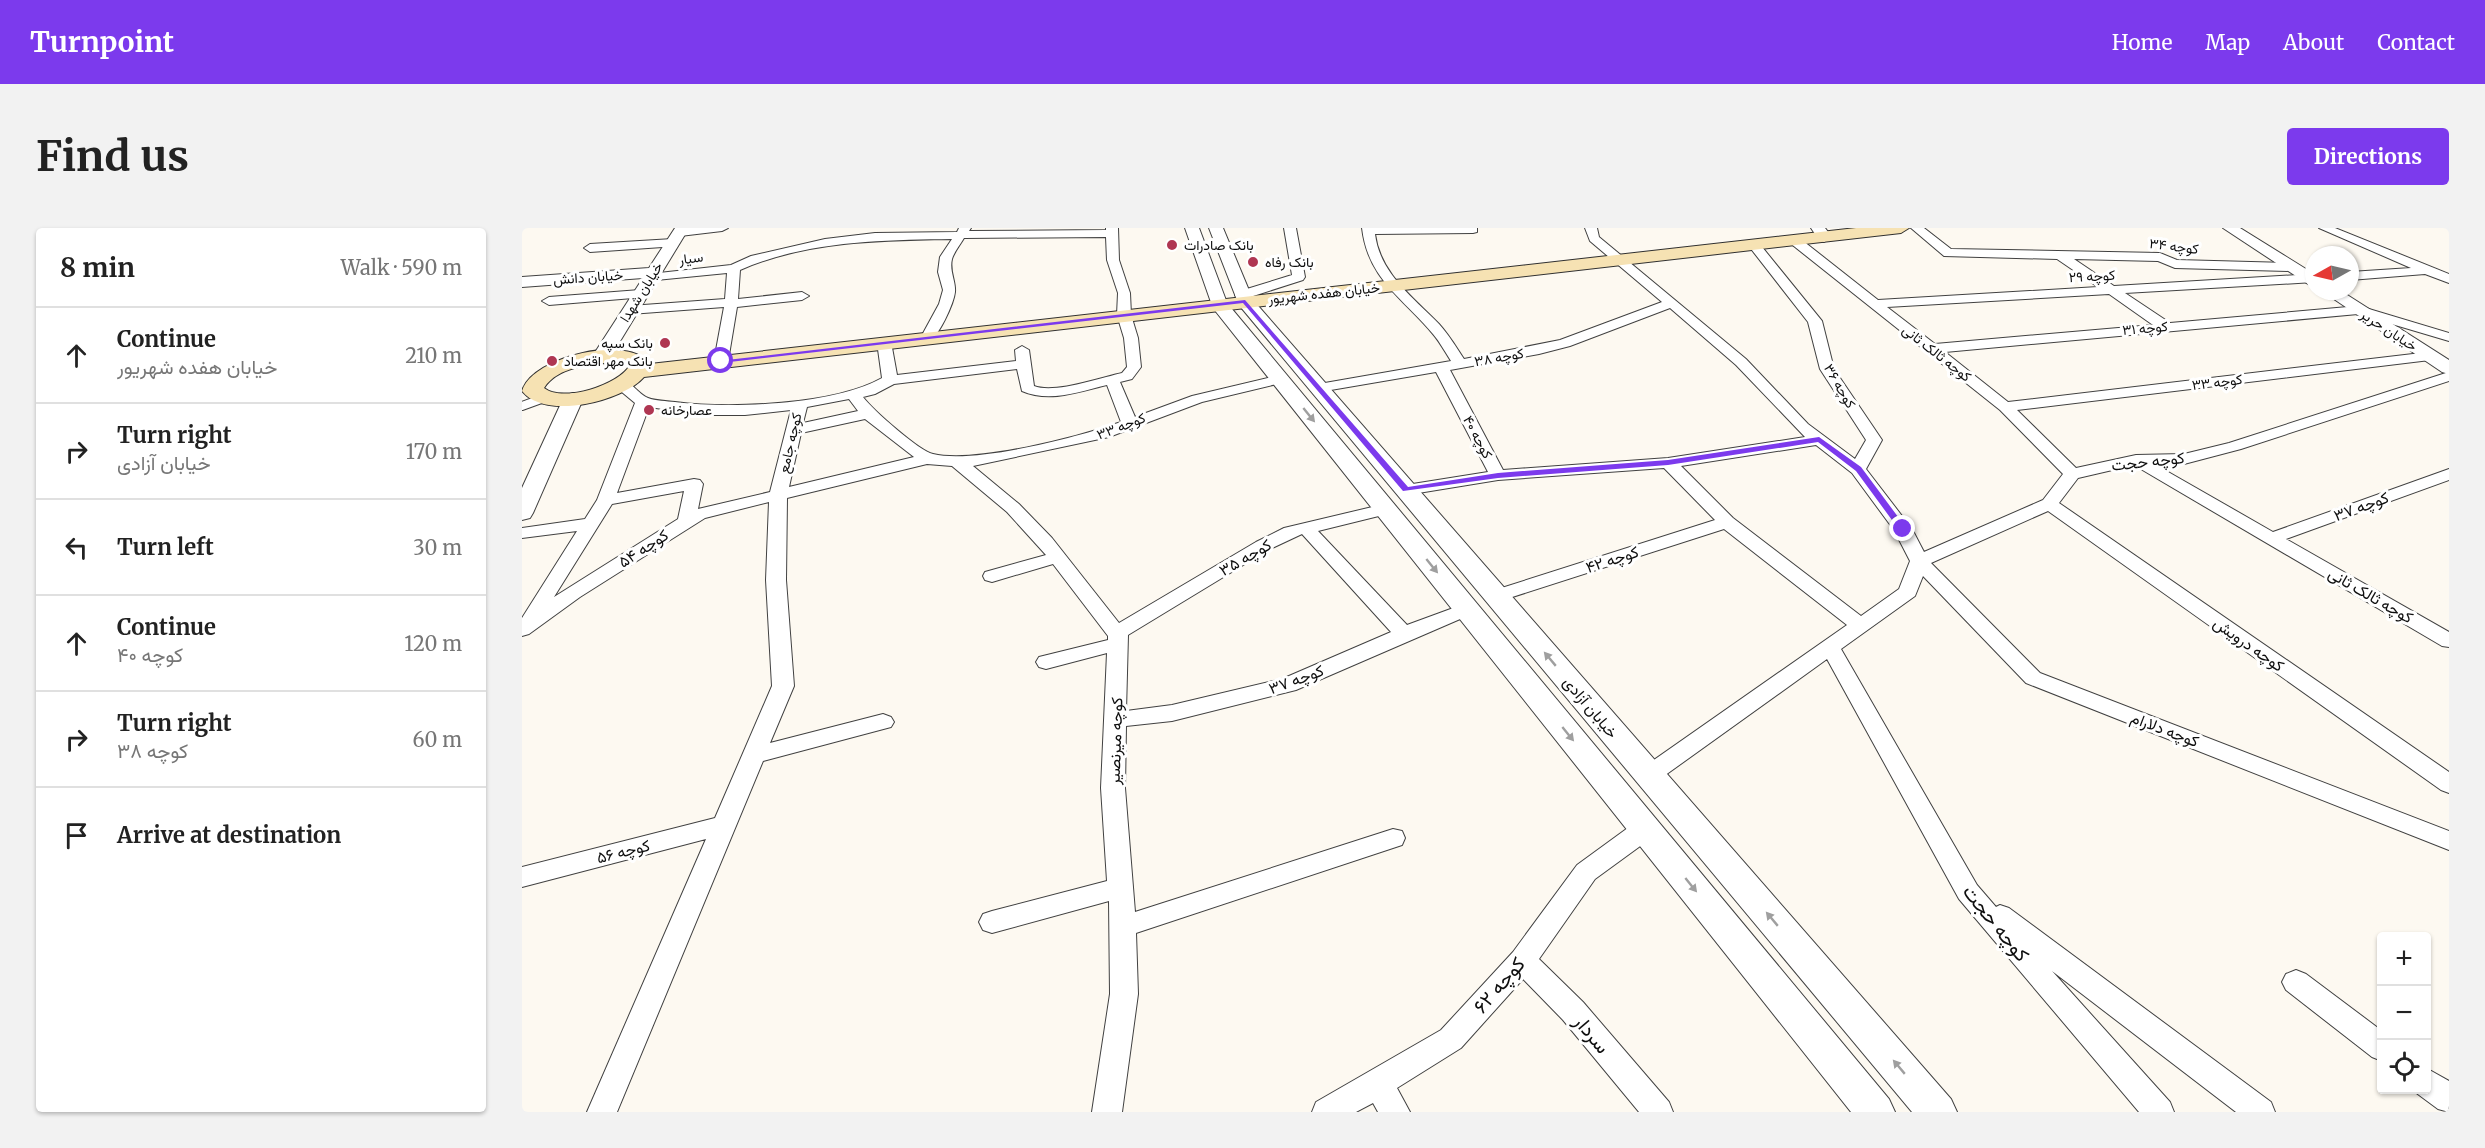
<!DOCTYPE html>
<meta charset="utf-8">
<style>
body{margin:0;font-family:Merriweather,Vazirmatn,serif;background:#f2f2f2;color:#222}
.controls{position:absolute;right:18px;bottom:18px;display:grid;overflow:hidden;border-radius:6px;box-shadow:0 2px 4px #0004}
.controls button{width:54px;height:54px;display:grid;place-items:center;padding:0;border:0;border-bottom:2px solid #e0e0e0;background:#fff;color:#222;font:30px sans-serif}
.compass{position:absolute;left:1783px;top:18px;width:54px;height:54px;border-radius:50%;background:#fff;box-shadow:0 2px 4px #0004;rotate:262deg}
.stop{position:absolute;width:18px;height:18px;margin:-14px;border:4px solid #7c3aed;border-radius:50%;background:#fff}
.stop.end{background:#7c3aed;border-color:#fff;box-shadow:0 2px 6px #0008}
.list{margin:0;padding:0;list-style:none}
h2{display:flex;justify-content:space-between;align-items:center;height:78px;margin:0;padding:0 24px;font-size:26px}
h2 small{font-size:20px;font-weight:400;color:#767676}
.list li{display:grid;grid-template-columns:39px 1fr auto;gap:18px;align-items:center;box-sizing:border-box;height:96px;padding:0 24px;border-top:2px solid #e0e0e0}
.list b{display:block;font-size:22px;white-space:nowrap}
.list p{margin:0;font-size:20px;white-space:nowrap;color:#767676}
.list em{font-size:20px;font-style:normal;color:#767676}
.icon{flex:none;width:33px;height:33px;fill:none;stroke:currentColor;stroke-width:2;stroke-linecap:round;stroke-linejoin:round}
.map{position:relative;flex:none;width:1927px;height:884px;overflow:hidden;border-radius:6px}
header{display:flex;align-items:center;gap:36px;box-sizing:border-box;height:84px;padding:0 30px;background:#7c3aed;color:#fff}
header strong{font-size:28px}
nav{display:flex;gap:33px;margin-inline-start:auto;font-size:21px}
.intro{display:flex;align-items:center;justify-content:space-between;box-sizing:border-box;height:144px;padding:0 36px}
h1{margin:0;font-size:42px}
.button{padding:15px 27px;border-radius:6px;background:#7c3aed;color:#fff;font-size:21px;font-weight:700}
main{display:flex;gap:36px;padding:0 36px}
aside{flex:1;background:#fff;border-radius:6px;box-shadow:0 2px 4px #0004}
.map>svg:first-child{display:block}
</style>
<header>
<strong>Turnpoint</strong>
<nav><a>Home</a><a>Map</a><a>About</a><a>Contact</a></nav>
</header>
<div class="intro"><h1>Find us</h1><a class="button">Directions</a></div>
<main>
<aside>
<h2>8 min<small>Walk · 590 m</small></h2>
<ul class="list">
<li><svg class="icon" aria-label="ahead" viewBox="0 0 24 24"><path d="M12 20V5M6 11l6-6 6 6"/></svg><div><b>Continue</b><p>خیابان هفده شهریور</p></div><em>210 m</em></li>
<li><svg class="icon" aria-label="right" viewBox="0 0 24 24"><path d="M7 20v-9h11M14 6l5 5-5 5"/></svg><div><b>Turn right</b><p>خیابان آزادی</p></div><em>170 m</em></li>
<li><svg class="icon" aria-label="left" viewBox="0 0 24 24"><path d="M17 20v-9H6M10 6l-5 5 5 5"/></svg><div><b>Turn left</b></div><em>30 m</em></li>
<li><svg class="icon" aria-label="ahead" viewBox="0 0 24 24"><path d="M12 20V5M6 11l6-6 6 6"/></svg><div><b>Continue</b><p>کوچه ۴۰</p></div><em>120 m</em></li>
<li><svg class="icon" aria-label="right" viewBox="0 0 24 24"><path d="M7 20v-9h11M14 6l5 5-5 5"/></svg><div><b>Turn right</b><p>کوچه ۳۸</p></div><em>60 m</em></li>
<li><svg class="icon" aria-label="arrive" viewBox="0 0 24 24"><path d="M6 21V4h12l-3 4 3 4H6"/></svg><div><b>Arrive at destination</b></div></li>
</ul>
</aside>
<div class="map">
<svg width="1927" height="884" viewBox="0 0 1927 884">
<rect width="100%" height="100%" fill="#fdf9f1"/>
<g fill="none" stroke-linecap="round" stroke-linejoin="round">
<defs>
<path id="service" d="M0 178 22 170"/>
<path id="minor" d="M163 0H206L200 3 158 8 152 4Z
M437 0H449L447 3 584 2V0H596L597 32 608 65 609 87 616 110 619 139 610 151 598 154 613 189 670 168 758 147 765 151 763 154 680 174 587 209 451 238 497 276 530 310 597 395 734 314 762 300 863 276 869 277 872 281 869 285 796 303 885 397 945 375 952 377 955 381 952 385 774 462 650 493 604 498 603 560 613 684 871 601 880 603 883 610 880 617 614 705 616 766 600 884H570L588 766 587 673 470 705 461 702 457 694 461 686 470 683 585 653 579 560 585 425 524 441 517 439 514 434 517 429 586 412V408L531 336 470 354 463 352 461 348 463 344 524 327 485 284 430 238 405 236 265 270 264 352 272 458 248 515 361 486 369 489 372 494 369 499 241 533 95 884H65L184 611 0 659V639L193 590 250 458 244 352 247 274 183 290 58 369 7 406 0 408V390L55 303 0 310V300L63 291 75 272 113 175 95 160 93 157 95 154C109 150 114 165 126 170 133 173 145 173 153 174 208 181 312 177 360 150L355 114 362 110 369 114 375 147 494 133 493 122 500 118 507 122 512 158C532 166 578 150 600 145L605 139 602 110 595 87 596 65 585 32 584 9 442 10C438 17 432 24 430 31 427 43 434 53 433 64 432 75 416 111 406 113L399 109 417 76 421 62 416 44 418 29 430 11C359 12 284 13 218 42L216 71 280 64 287 68 280 72 215 79 206 133 199 137 192 133 202 79 108 86 101 82 108 78 203 71 205 45 124 53 122 50 124 47 128 46 209 37 229 28 303 11 353 5 435 4ZM495 141 500 163C527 175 556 164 585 157L599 194C557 209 453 236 411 226 397 223 351 182 341 169L353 166 372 156ZM327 171 336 183 281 195 285 179ZM127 179 182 187H223L269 182 248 264 176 281 181 256 178 252 172 251 95 265ZM343 191 392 229 267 259 279 205ZM162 263 156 291 32 369 90 276ZM780 306 869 404 760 451 650 477 604 483 606 407 746 322Z
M762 0H774L783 49 781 52 725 70H715L713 67 715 64 770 47Z
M840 0H955V4L951 5 853 6C858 46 891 69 917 96 927 107 934 119 942 131L1038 112 1140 74 1068 13 1063 0H1075L1077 9 1224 131 1286 196 1333 231 1344 212 1298 141 1286 94 1226 17 1232 13 1236 14 1300 93 1312 141 1360 212 1344 241 1390 301 1402 324 1521 272 1541 246 1478 182 1268 15V9H1276L1356 72 1576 59 1535 31 1422 28 1389 0H1402L1429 21 1638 25 1655 32 1770 35 1776 39 1770 43 1653 40 1636 33 1552 31 1592 58 1792 46V54L1603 65 1648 95 1837 78 1927 105V113L1836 86 1423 124 1486 174 1908 124 1913 125 1915 128 1908 132 1495 182 1554 240 1614 227 1662 226 1707 215 1927 144V153L1719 221 1662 236 1634 237 1751 304 1927 241V252L1764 311 1927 404V419L1920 418 1612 237 1556 250 1537 275 1927 544V565L1919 562 1526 283 1409 335 1518 445 1927 603V622L1504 455 1401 348 1393 368 1319 421 1455 657 1474 679 1478 677 1487 680 1749 874 1753 884H1714L1530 743 1648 874 1652 884H1617L1437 671 1305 431 1135 553 1127 555 1119 553 1115 547 1119 541 1325 397 1202 301 981 372H967L964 368 967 364 1193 292 1142 240 976 252 884 267 878 266 875 262 878 258 966 244 914 144 797 164 790 160 797 156 929 133C923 124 918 114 911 106 880 69 846 51 840 0ZM1587 66 1631 97 1413 116 1365 79ZM1148 80 1214 137 1283 209 1146 230 981 242 928 142 1017 126 1048 118ZM1294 217 1330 245 1372 302 1388 333 1377 361 1339 388 1211 290 1159 238Z
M1797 0H1813L1927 46V55L1903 46 1828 52V44L1889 40Z
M151 11 155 12V18L68 24 62 20 68 16Z
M118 62 123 63 124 66 123 69 27 77 20 73 27 69Z
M1123 592 1132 594 1135 601 1132 608 1073 651 1017 731 1061 774 1147 874 1151 884H1117L1041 792 1001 751 939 820 875 860 888 884H856L851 875 834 884H790L794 874 919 802 991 724 1055 637 1114 594Z
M1774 742 1784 746 1860 803V833L1850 829 1764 762 1760 754 1764 746Z
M1904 840 1927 853V884L1916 881 1893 864 1892 862H1904Z"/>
<path id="tertiary" d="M153 0H167L86 133H72L70 129 121 50 0 59V49L127 40Z
M663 0H677L705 75 1367 871 1373 884H1329L691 80Z
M687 0H701L731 72 1429 871 1435 884H1390L717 77Z
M1289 0H1303L1310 9 1302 14 1297 12Z
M1701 0H1718L1792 46V58L1786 56Z
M1800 63H1819L1927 132V146L1920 144Z
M51 165 58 167 61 171 11 285 8 290 0 292V260L41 171 44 167Z"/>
<path id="secondary" d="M1334 0H1387L1379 5 122 149C101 173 23 193 0 163 10 128 107 106 128 136ZM94 134 108 137C97 157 41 175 22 160 36 138 70 136 94 134Z"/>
</defs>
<use href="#service" stroke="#414141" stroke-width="10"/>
<use href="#minor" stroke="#414141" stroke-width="2"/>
<use href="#tertiary" stroke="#414141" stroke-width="2"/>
<use href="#secondary" stroke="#303030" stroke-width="2"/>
<use href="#service" stroke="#fff" stroke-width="8"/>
<use href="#minor" fill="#fff" fill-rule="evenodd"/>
<use href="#tertiary" fill="#fff" fill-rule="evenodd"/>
<use href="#secondary" fill="#f6e2b3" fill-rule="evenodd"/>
</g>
<defs><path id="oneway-solid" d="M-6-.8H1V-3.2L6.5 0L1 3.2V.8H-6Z" transform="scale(1.5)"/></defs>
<g fill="#9f9f9f">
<use href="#oneway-solid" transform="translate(787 187) rotate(51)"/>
<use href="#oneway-solid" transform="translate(910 338) rotate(51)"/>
<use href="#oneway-solid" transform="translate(1028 431) rotate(-130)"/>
<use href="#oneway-solid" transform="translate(1046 506) rotate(51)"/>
<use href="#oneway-solid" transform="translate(1169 657) rotate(51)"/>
<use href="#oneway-solid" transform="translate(1250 691) rotate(-130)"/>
<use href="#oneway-solid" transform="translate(1377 839) rotate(-130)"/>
</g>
<path fill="#7c3aed" d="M723 72 886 259 976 245 1146 232 1297 209 1339 239 1385 301 1378 303 1334 243 1296 214 1146 237 976 250 881 263 721 75 199 135 196 133Z"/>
<g fill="#af3652" stroke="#fff" stroke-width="2">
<circle cx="650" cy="17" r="6"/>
<circle cx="731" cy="34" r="6"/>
<circle cx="143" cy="115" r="6"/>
<circle cx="30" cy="133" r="6"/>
<circle cx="127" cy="182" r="6"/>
</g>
<g text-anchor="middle" stroke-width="6" stroke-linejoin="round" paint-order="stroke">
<g font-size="14" fill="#0e0e0e" stroke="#fff" text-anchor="start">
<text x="662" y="22">بانک صادرات</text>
<text x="743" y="39">بانک رفاه</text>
<text x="131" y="120" text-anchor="end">بانک سپه</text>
<text x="42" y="138">بانک مهر اقتصاد</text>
<text x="139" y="187">عصارخانه</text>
</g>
<g font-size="14" fill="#0e0e0e" stroke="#fff">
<text transform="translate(1652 18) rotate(7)" y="5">کوچه ۳۴</text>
<text transform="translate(169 30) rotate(-7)" y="5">سیار</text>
<text transform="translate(1570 48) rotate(-3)" y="5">کوچه ۲۹</text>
<text transform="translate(66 49) rotate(-4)" y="5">خیابان دانش</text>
<text transform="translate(119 64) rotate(-58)" y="5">خیابان شهدا</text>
<text transform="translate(802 65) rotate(-6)" y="5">خیابان هفده شهریور</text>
<text transform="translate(1623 100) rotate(-5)" y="5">کوچه ۳۱</text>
<text transform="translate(1867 102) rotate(33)" y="5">خیابان حریر</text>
<text transform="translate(1415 125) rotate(38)" y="5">کوچه ثالک ثانی</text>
<text transform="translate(977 129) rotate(-10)" y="5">کوچه ۳۸</text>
<text transform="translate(1695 154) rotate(-7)" y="5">کوچه ۳۳</text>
<text transform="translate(1318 158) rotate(60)" y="5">کوچه ۳۶</text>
<text transform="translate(599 198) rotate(-21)" y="5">کوچه ۳۳</text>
<text transform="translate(956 209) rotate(62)" y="5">کوچه ۴۰</text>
<text transform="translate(268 215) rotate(-77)" y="5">کوچه جامع</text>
</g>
<g font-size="16" fill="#0e0e0e" stroke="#fff">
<text transform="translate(1626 233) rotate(-6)" y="6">کوچه حجت</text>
<text transform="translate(1839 278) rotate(-20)" y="6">کوچه ۳۷</text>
<text transform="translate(121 320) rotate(-33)" y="6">کوچه ۵۴</text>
<text transform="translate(723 329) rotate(-30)" y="6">کوچه ۳۵</text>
<text transform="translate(1090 331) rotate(-18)" y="6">کوچه ۴۲</text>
<text transform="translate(1849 367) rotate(30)" y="6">کوچه ثالک ثانی</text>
<text transform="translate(1727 416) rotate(35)" y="6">کوچه درویش</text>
<text transform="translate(774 451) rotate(-20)" y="6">کوچه ۳۷</text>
<text transform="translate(1069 479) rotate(50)" y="6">خیابان آزادی</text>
<text transform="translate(1643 501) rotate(21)" y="6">کوچه دلارام</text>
<text transform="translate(593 513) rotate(-88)" y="6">کوچه میرنصیر</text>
<text transform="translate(101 623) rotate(-14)" y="6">کوچه ۵۶</text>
</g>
<g font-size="20" fill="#0e0e0e" stroke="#fff">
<text transform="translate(1474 695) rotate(51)" y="7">کوچه حجت</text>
<text transform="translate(977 757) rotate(-49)" y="7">کوچه ۶۲</text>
<text transform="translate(1070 806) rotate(50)" y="7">سردار</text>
</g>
</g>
</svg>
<div class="controls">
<button>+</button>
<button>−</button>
<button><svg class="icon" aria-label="locate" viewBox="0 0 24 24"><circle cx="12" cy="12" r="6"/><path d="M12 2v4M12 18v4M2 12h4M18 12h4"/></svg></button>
</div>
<svg class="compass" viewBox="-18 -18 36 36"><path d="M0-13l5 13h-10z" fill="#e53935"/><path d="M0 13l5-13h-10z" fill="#767676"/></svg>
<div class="stop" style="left:199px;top:133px"></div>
<div class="stop end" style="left:1381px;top:301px"></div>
</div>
</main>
